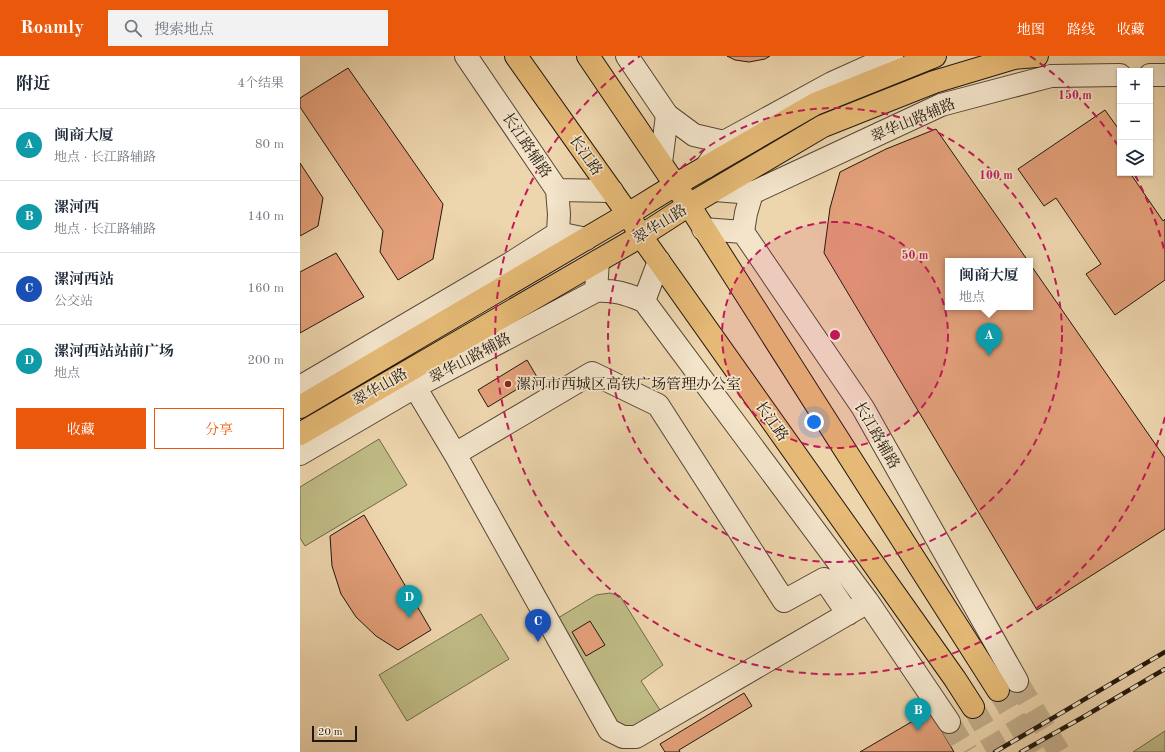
<!DOCTYPE html>
<html lang="zh">
<meta charset="utf-8">
<style>
:root{--surface:#fff;--page:#f2f2f3;--text:#1f2937;--muted:#747a83;--line:#e0e1e3;--accent:#ea580c}
body{margin:0;font-family:"Old Standard TT","Noto Serif SC",serif;background:var(--page);color:var(--text)}
.controls{position:absolute;right:12px;top:12px;display:grid;overflow:hidden;border-radius:0px;box-shadow:0 1px 3px #0004}
.controls button{width:36px;height:36px;display:grid;place-items:center;padding:0;border:0;border-bottom:1px solid var(--line);background:var(--surface);color:var(--text);font:20px sans-serif}
.scale{position:absolute;left:12px;bottom:10px;width:45px;box-sizing:border-box;padding-left:4px;border:2px solid #21170e;border-top:0;font-size:11px;line-height:14px;white-space:nowrap;color:#21170e;-webkit-text-stroke:3px #f3e4ca;paint-order:stroke}
.you{position:absolute;left:514px;top:366px;width:14px;height:14px;margin:-10px;border:3px solid #fff;border-radius:50%;background:#1a73e8;box-shadow:0 0 0 6px #1a73e833}
.badge{display:grid;place-items:center;width:26px;height:26px;border-radius:50%;background:var(--accent);color:#fff;font-size:13px;font-weight:700}
.pin{position:absolute;translate:-50% -33px;filter:drop-shadow(0 1px 2px #0008)}
.pin::after{content:'';position:absolute;top:21px;width:14px;height:12px;background:inherit;clip-path:polygon(0 0,100% 0,50% 100%)}
.popup{position:absolute;left:645px;top:202px;width:88px;height:52px;box-sizing:border-box;display:grid;place-content:center;border-radius:0px;background:var(--surface);filter:drop-shadow(0 1px 3px #0005);font-size:13px;white-space:nowrap;color:var(--muted)}
.popup b{font-size:15px;color:var(--text)}
.popup::after{content:'';position:absolute;left:50%;top:100%;margin-left:-8px;border:8px solid transparent;border-top-color:var(--surface)}
.list{margin:0;padding:0;list-style:none}
h2{display:flex;justify-content:space-between;align-items:center;height:52px;margin:0;padding:0 16px;font-size:17px}
h2 small{font-size:13px;font-weight:400;color:var(--muted)}
.list li{display:grid;grid-template-columns:26px 1fr auto;gap:12px;align-items:center;box-sizing:border-box;height:72px;padding:0 16px;border-top:1px solid var(--line)}
.list b{display:block;font-size:15px;white-space:nowrap}
.list p{margin:0;font-size:13px;white-space:nowrap;color:var(--muted)}
.list em{font-size:13px;font-style:normal;color:var(--muted)}
.actions{display:flex;gap:8px;padding:12px 16px}
.actions a{flex:1;padding:9px 0;border:1px solid var(--accent);border-radius:0px;text-align:center;font-size:14px;color:var(--accent)}
.actions .main{background:var(--accent);color:#fff}
.icon{flex:none;width:22px;height:22px;fill:none;stroke:currentColor;stroke-width:2;stroke-linecap:round;stroke-linejoin:round}
.map{position:relative;flex:none;width:865px;height:696px;overflow:hidden}
header{display:flex;align-items:center;gap:24px;box-sizing:border-box;height:56px;padding:0 20px;background:var(--accent);color:#fff}
header strong{font-size:19px}
nav{display:flex;gap:22px;margin-inline-start:auto;font-size:14px}
.search{width:280px;height:36px;background:var(--page);display:flex;align-items:center;gap:10px;box-sizing:border-box;padding:0 14px;border-radius:0px;color:var(--muted);font-size:15px}
main{display:flex}
aside{flex:1;background:var(--surface)}
.map>svg:first-child{display:block}
.green{fill:#bfbb85;stroke:#70694a}
.building{fill:#e3a07a;stroke:#21170e}
.lines{fill:none;stroke-linecap:round;stroke-linejoin:round}
.minor-tunnel{stroke:#c4af8d;stroke-width:22;stroke-dasharray:22 11;stroke-linecap:butt}
.major-tunnel{stroke:#c4af8d;stroke-width:22;stroke-dasharray:22 11;stroke-linecap:butt}
.minor-casing{stroke:#544636;stroke-width:24}
.major-casing{stroke:#21170e;stroke-width:24}
.minor{stroke:#f3e4ca;stroke-width:22}
.major{stroke:#e6ba76;stroke-width:22}
.rail-casing{stroke:#21170e;stroke-width:4.5}
.rail{stroke:#f3e4ca;stroke-width:3;stroke-dasharray:9;stroke-linecap:butt}
.ring{fill:none;stroke:#c2185b;stroke-width:2;stroke-dasharray:7 5}
.poi-dot{fill:#8f2418;stroke:#f3e4ca;stroke-width:1.5}
.labels{text-anchor:middle;stroke-width:3.5;stroke-linejoin:round;paint-order:stroke}
.street-label{font-size:15px;fill:#21170e;stroke:#f3e4ca}
.poi-label{font-size:15px;fill:#21170e;stroke:#f3e4ca;text-anchor:start}
.centre{fill:#c2185b;stroke:#f3e4ca;stroke-width:2}
.ring-label{font-size:12px;text-anchor:middle;font-weight:bold;fill:#c2185b;stroke:#f3e4ca;stroke-width:3.5;stroke-linejoin:round;paint-order:stroke}
</style>
<header>
<strong>Roamly</strong>
<div class="search"><svg class="icon" aria-label="search" viewBox="0 0 24 24"><circle cx="10" cy="10" r="6"/><path d="M15 15l6 6"/></svg>搜索地点</div>
<nav><a>地图</a><a>路线</a><a>收藏</a></nav>
</header>
<main>
<aside>
<h2>附近<small>4个结果</small></h2>
<ul class="list">
<li><span class="badge" style="background:#0f9aa8">A</span><div><b>闽商大厦</b><p>地点 · 长江路辅路</p></div><em>80 m</em></li>
<li><span class="badge" style="background:#0f9aa8">B</span><div><b>漯河西</b><p>地点 · 长江路辅路</p></div><em>140 m</em></li>
<li><span class="badge" style="background:#1a4fb4">C</span><div><b>漯河西站</b><p>公交站</p></div><em>160 m</em></li>
<li><span class="badge" style="background:#0f9aa8">D</span><div><b>漯河西站站前广场</b><p>地点</p></div><em>200 m</em></li>
</ul>
<div class="actions"><a class="main">收藏</a><a>分享</a></div>
</aside>
<div class="map">
<svg width="865" height="696" viewBox="0 0 865 696">
<rect width="100%" height="100%" fill="#edd5ad"/>
<filter id="stains"><feTurbulence type="fractalNoise" baseFrequency=".005" numOctaves="4"/><feColorMatrix values="0 0 0 0 .2 0 0 0 0 .09 0 0 0 0 .02 0 0 0 .5 -.17"/></filter>
<radialGradient id="worn" r=".72"><stop offset=".6" stop-color="#630" stop-opacity="0"/><stop offset="1" stop-color="#630" stop-opacity=".3"/></radialGradient>
<path class="green" d="M79 383 107 429 5 490 0 482V431Z
M310 537 320 540 363 609 341 625 362 657 335 675 315 672 253 565 296 539Z
M181 558 209 603 107 665 79 619Z
M865 675V696H833Z"/>
<path class="building" d="M427 0H470L465 3 449 6 435 4Z
M48 12 143 148 133 203 98 224 80 196 83 175 0 51V42Z
M805 54 820 75V117H830L863 165 865 163V224L815 259 786 218 801 208 756 142 744 150 718 113Z
M636 73 728 205H648V251H730V208L865 402V473L737 554 524 197 530 152 540 116 586 93Z
M0 107 23 142 18 170 0 180Z
M36 197 64 241 0 277V216Z
M227 304 237 321 188 351 178 334Z
M64 459 131 574 98 594 76 580 56 561 41 538 32 510 30 480Z
M290 565 305 589 286 600 272 576Z
M444 637 452 650 379 694 380 696H365L360 688Z
M630 655 654 696H560Z"/>
<g class="lines">
<path class="minor-tunnel" d="M717 625 759 696
M649 666 667 696"/>
<path class="major-tunnel" d="M698 634 735 696
M673 651 699 696"/>
<g class="minor-casing">
<path id="minor" d="M166 0 257 134 312 135
M327 0 367 59 361 107
M850 19H865
M367 59 394 79 424 86
M406 111 424 86 532 27 592 0
M257 134 259 158 258 177
M415 134 452 137 641 49 751 20 820 19
M403 173 443 176 563 352 717 625
M443 176 446 157 452 137
M359 205 344 245 568 546 649 666
M296 235C317 234 326 238 344 245
M0 331 211 207 258 177 286 183
M115 331 155 398 309 674 323 681H336L568 546
M0 398 115 331 296 235 298 205
M155 398 292 317 358 349 484 545 524 523 548 558"/>
</g>
<g class="major-casing">
<path id="major" d="M216 0 328 158 341 180 655 623 673 651
M288 0 389 149 698 634
M0 351 328 158 375 129 515 48 635 0
M0 378 341 180 389 149 523 70 634 26 714 2 737 0"/>
</g>
<use href="#minor" class="minor"/>
<use href="#major" class="major"/>
<g class="rail-casing">
<path id="rail" d="M695 696 865 596
M721 696 785 660 865 613"/>
</g>
<use href="#rail" class="rail"/>
</g>
<circle cx="535" cy="279" r="113" fill="#c2185b" fill-opacity=".12"/>
<g class="ring">
<circle cx="535" cy="279" r="113"/>
<circle cx="535" cy="279" r="227"/>
<path d="M865 361A340 340 0 1 1 340 0M730 0A340 340 0 0 1 819 91M835 119A340 340 0 0 1 865 197"/>
</g>
<circle class="poi-dot" cx="208" cy="328" r="4"/>
<g class="labels">
<g class="street-label">
<text transform="translate(613 64) rotate(-23)" y="5">翠华山路辅路</text>
<text transform="translate(227 89) rotate(56)" y="5">长江路辅路</text>
<text transform="translate(286 99) rotate(55)" y="5">长江路</text>
<text transform="translate(360 168) rotate(-32)" y="5">翠华山路</text>
<text transform="translate(170 302) rotate(-28)" y="5">翠华山路辅路</text>
<text transform="translate(80 331) rotate(-30)" y="5">翠华山路</text>
<text transform="translate(472 365) rotate(55)" y="5">长江路</text>
<text transform="translate(577 379) rotate(60)" y="5">长江路辅路</text>
</g>
<g class="poi-label">
<text x="216" y="333">漯河市西城区高铁广场管理办公室</text>
</g>
</g>
<circle cx="535" cy="279" r="6" class="centre"/>
<g class="ring-label">
<text x="775" y="43">150 m</text>
<text x="696" y="123">100 m</text>
<text x="615" y="203">50 m</text>
</g>
<rect width="100%" height="100%" filter="url(#stains)"/>
<rect width="100%" height="100%" fill="url(#worn)"/>
</svg>
<div class="controls">
<button>+</button>
<button>−</button>
<button><svg class="icon" aria-label="layers" viewBox="0 0 24 24"><path d="M12 4l9 5-9 5-9-5zM3 14l9 5 9-5"/></svg></button>
</div>
<div class="scale">20 m</div>
<div class="you"></div>
<div class="pin badge" style="left:689px;top:300px;background:#0f9aa8">A</div>
<div class="popup"><b>闽商大厦</b>地点</div>
<div class="pin badge" style="left:618px;top:675px;background:#0f9aa8">B</div>
<div class="pin badge" style="left:238px;top:586px;background:#1a4fb4">C</div>
<div class="pin badge" style="left:109px;top:562px;background:#0f9aa8">D</div>
</div>
</main>
